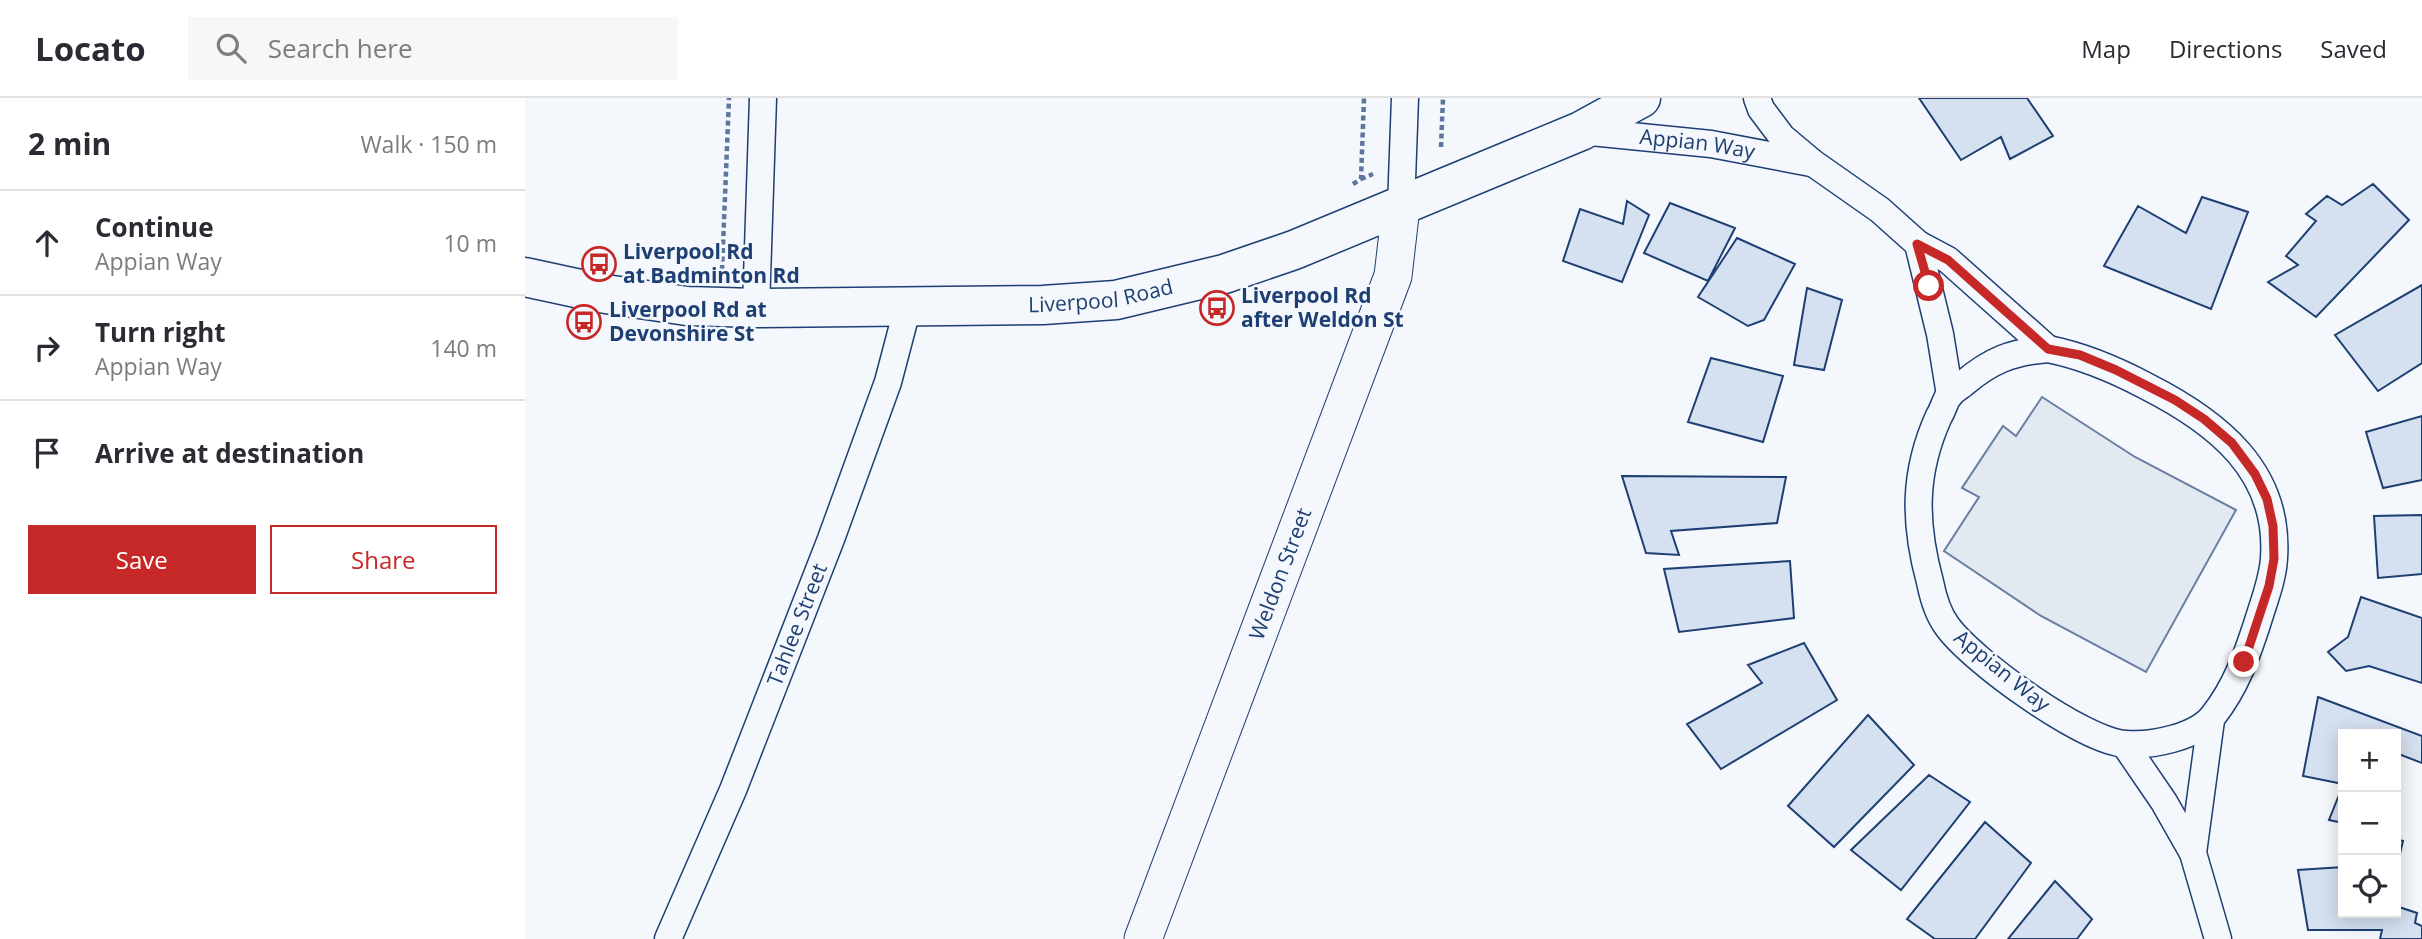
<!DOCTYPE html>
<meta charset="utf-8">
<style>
:root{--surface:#fff;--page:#f7f7f7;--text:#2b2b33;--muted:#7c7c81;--line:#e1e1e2;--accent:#c62828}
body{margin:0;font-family:"Open Sans",sans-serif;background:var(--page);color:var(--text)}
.controls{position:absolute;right:21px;bottom:21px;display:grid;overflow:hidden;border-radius:0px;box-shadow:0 4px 18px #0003}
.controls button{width:63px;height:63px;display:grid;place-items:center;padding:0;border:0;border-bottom:2px solid var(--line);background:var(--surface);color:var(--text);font:35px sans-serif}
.stop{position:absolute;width:21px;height:21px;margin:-16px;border:5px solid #c62828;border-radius:50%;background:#fff}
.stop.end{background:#c62828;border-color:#fff;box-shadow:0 2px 7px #0008}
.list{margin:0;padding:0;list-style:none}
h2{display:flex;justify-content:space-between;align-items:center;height:91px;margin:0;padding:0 28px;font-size:30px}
h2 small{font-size:23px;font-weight:400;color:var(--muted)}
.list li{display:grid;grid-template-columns:46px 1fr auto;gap:21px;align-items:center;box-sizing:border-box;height:105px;padding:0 28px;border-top:2px solid var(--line)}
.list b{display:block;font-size:26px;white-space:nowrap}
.list p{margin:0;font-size:23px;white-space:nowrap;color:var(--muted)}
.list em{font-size:23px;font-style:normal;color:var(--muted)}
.actions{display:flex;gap:14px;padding:21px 28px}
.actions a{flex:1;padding:16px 0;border:2px solid var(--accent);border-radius:0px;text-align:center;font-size:24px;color:var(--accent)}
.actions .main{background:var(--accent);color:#fff}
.icon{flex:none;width:38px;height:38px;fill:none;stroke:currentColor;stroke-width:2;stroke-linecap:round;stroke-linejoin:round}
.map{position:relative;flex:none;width:1897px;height:841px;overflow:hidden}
header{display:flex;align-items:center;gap:42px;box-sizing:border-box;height:98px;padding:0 35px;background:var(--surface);border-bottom:2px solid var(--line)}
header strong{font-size:33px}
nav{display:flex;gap:38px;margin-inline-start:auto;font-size:24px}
.search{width:490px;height:63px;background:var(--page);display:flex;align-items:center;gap:18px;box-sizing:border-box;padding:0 24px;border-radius:0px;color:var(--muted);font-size:26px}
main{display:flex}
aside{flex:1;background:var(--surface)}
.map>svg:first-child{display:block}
.green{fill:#e3e9f0;stroke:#687fa3;stroke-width:2}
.building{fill:#d5e0f0;stroke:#1d3f73;stroke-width:2}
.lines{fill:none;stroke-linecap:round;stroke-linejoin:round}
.street-casing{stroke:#1d3f73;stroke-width:29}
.secondary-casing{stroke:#1d3f73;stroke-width:39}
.highway-casing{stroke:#1d3f73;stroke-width:41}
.path{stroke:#5e769c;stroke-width:4.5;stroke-dasharray:5 3.5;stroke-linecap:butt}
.street{stroke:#f4f7fb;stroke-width:26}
.secondary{stroke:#f4f7fb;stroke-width:37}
.highway{stroke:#f4f7fb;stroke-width:38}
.route{stroke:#c62828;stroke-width:9}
.labels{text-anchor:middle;stroke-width:5;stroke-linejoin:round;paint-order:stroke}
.street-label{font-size:21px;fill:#1d3f73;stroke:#f4f7fb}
.poi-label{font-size:21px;font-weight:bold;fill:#1d3f73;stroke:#f4f7fb;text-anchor:start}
</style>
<header>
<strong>Locato</strong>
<div class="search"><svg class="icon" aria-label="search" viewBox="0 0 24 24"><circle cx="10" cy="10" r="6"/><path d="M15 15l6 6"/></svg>Search here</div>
<nav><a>Map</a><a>Directions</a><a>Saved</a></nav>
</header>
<main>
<aside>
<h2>2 min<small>Walk · 150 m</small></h2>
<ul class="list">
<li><svg class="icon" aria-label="ahead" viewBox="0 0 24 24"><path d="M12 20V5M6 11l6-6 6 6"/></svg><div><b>Continue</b><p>Appian Way</p></div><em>10 m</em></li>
<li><svg class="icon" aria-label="right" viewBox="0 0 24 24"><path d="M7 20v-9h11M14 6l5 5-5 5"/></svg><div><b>Turn right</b><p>Appian Way</p></div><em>140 m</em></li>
<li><svg class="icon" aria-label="arrive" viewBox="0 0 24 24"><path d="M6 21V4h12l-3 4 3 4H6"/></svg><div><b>Arrive at destination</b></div></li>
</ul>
<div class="actions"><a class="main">Save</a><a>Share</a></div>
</aside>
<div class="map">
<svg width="1897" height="841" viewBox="0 0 1897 841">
<rect width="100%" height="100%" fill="#f4f7fb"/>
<path class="green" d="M1517 299 1610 359 1711 412 1621 574 1516 518 1419 453 1454 399 1437 390 1478 328 1491 338Z"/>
<path class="building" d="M1394 0H1502L1528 38 1485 61 1476 39 1436 62Z
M1848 86 1884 122 1791 219 1743 184 1773 167 1761 158 1791 123 1781 116 1802 98 1817 107Z
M1677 99 1723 114 1686 211 1579 168 1613 108 1661 135Z
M1102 103 1124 117 1097 184 1038 163 1055 111 1098 126Z
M1145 105 1210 130 1183 183 1119 155Z
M1212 140 1270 166 1239 222 1223 228 1173 199Z
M1897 187V265L1853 293 1810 237Z
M1282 190 1317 202 1299 272 1269 267Z
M1186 260 1258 278 1238 344 1163 324Z
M1897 318V382L1858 390 1841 334Z
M1097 378 1261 379 1252 425 1146 433 1154 457 1121 455Z
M1897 417V476L1853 480 1849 418Z
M1265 463 1269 520 1154 534 1139 471Z
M1836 499 1897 520V585L1844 568 1821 573 1803 554 1823 539Z
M1279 545 1312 602 1196 671 1162 626 1237 585 1223 567Z
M1793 599 1897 638V665L1871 655V636H1818V686L1778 678Z
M1343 617 1389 667 1309 749 1263 708Z
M1404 677 1445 704 1376 792 1326 752Z
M1818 687V725L1804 722Z
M1460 724 1506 765 1450 841H1410L1382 821Z
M1871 741 1878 743 1873 764 1871 763Z
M1818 769V815H1871V808L1892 815 1890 825 1897 828V841H1855L1857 832H1783L1773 772Z
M1530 783 1567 821 1552 841H1483Z"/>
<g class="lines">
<g class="street-casing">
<g id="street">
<path d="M1232 0 1236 11 1257 39 1288 65 1355 112 1393 146 1423 162 1523 251"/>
<path id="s1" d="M1056 33 1186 46 1286 65"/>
<path d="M876 109 880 0"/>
<path d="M1393 146 1415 236 1425 297"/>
<path d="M231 210 238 0"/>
<path d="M1523 251C1558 258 1589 271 1621 288 1692 324 1755 373 1749 460 1748 481 1739 503 1733 523 1722 557 1711 589 1688 618 1672 639 1627 648 1601 646 1559 644 1447 563 1422 528 1413 516 1408 499 1405 484 1389 425 1388 375 1414 318 1418 312 1420 303 1424 297 1428 293 1434 289 1438 286 1466 262 1487 254 1523 251Z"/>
<path d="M1600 647 1639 704 1668 755 1693 841"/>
<path d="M1668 755 1686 622"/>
<path id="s2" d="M143 841 208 692 306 441 363 284 383 208"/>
</g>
</g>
<g class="secondary-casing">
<g id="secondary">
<path id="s3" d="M618 841 868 178 876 109"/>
</g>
</g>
<g class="highway-casing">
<g id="highway">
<path id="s4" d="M0 179 74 195 162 208 231 210 518 207 591 202 699 176 769 152 1056 33 1116 0"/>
</g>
</g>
<path class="path" d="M916 49 918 0
M836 81 848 76
M828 86 836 81 839 0
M197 172 204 0"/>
<use href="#street" class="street"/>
<use href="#secondary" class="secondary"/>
<use href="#highway" class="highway"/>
</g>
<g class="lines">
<path class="route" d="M1404 188 1392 146 1423 162 1523 251 1555 257 1591 272 1650 302 1679 321 1707 345 1730 376 1742 401 1748 428 1749 461 1744 488 1719 564"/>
</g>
<defs>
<g id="bus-ring" transform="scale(1.75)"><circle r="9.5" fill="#f4f7fb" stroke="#c62828" stroke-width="1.5"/><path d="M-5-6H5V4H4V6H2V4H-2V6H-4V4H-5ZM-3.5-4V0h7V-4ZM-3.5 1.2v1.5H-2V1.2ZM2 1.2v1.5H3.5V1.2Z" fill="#c62828"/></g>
</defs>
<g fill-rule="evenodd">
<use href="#bus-ring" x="74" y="166"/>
<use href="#bus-ring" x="692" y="210"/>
<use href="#bus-ring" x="59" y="224"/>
</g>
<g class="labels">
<g class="street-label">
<text dy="7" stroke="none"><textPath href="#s1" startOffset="117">Appian Way</textPath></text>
<text dy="7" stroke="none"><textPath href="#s4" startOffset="579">Liverpool Road</textPath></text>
<text dy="7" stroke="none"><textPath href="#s3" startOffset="390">Weldon Street</textPath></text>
<text dy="7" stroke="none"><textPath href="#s2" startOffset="340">Tahlee Street</textPath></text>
<text transform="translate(1477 573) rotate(39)" y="7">Appian Way</text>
</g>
<g class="poi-label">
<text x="98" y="161">Liverpool Rd<tspan x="98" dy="24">at Badminton Rd</tspan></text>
<text x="716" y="205">Liverpool Rd<tspan x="716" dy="24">after Weldon St</tspan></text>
<text x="84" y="219">Liverpool Rd at<tspan x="84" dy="24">Devonshire St</tspan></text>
</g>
</g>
</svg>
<div class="controls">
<button>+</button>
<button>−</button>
<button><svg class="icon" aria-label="locate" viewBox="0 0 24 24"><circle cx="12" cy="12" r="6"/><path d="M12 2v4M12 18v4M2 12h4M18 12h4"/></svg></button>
</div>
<div class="stop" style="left:1404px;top:188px"></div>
<div class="stop end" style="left:1719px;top:564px"></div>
</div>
</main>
